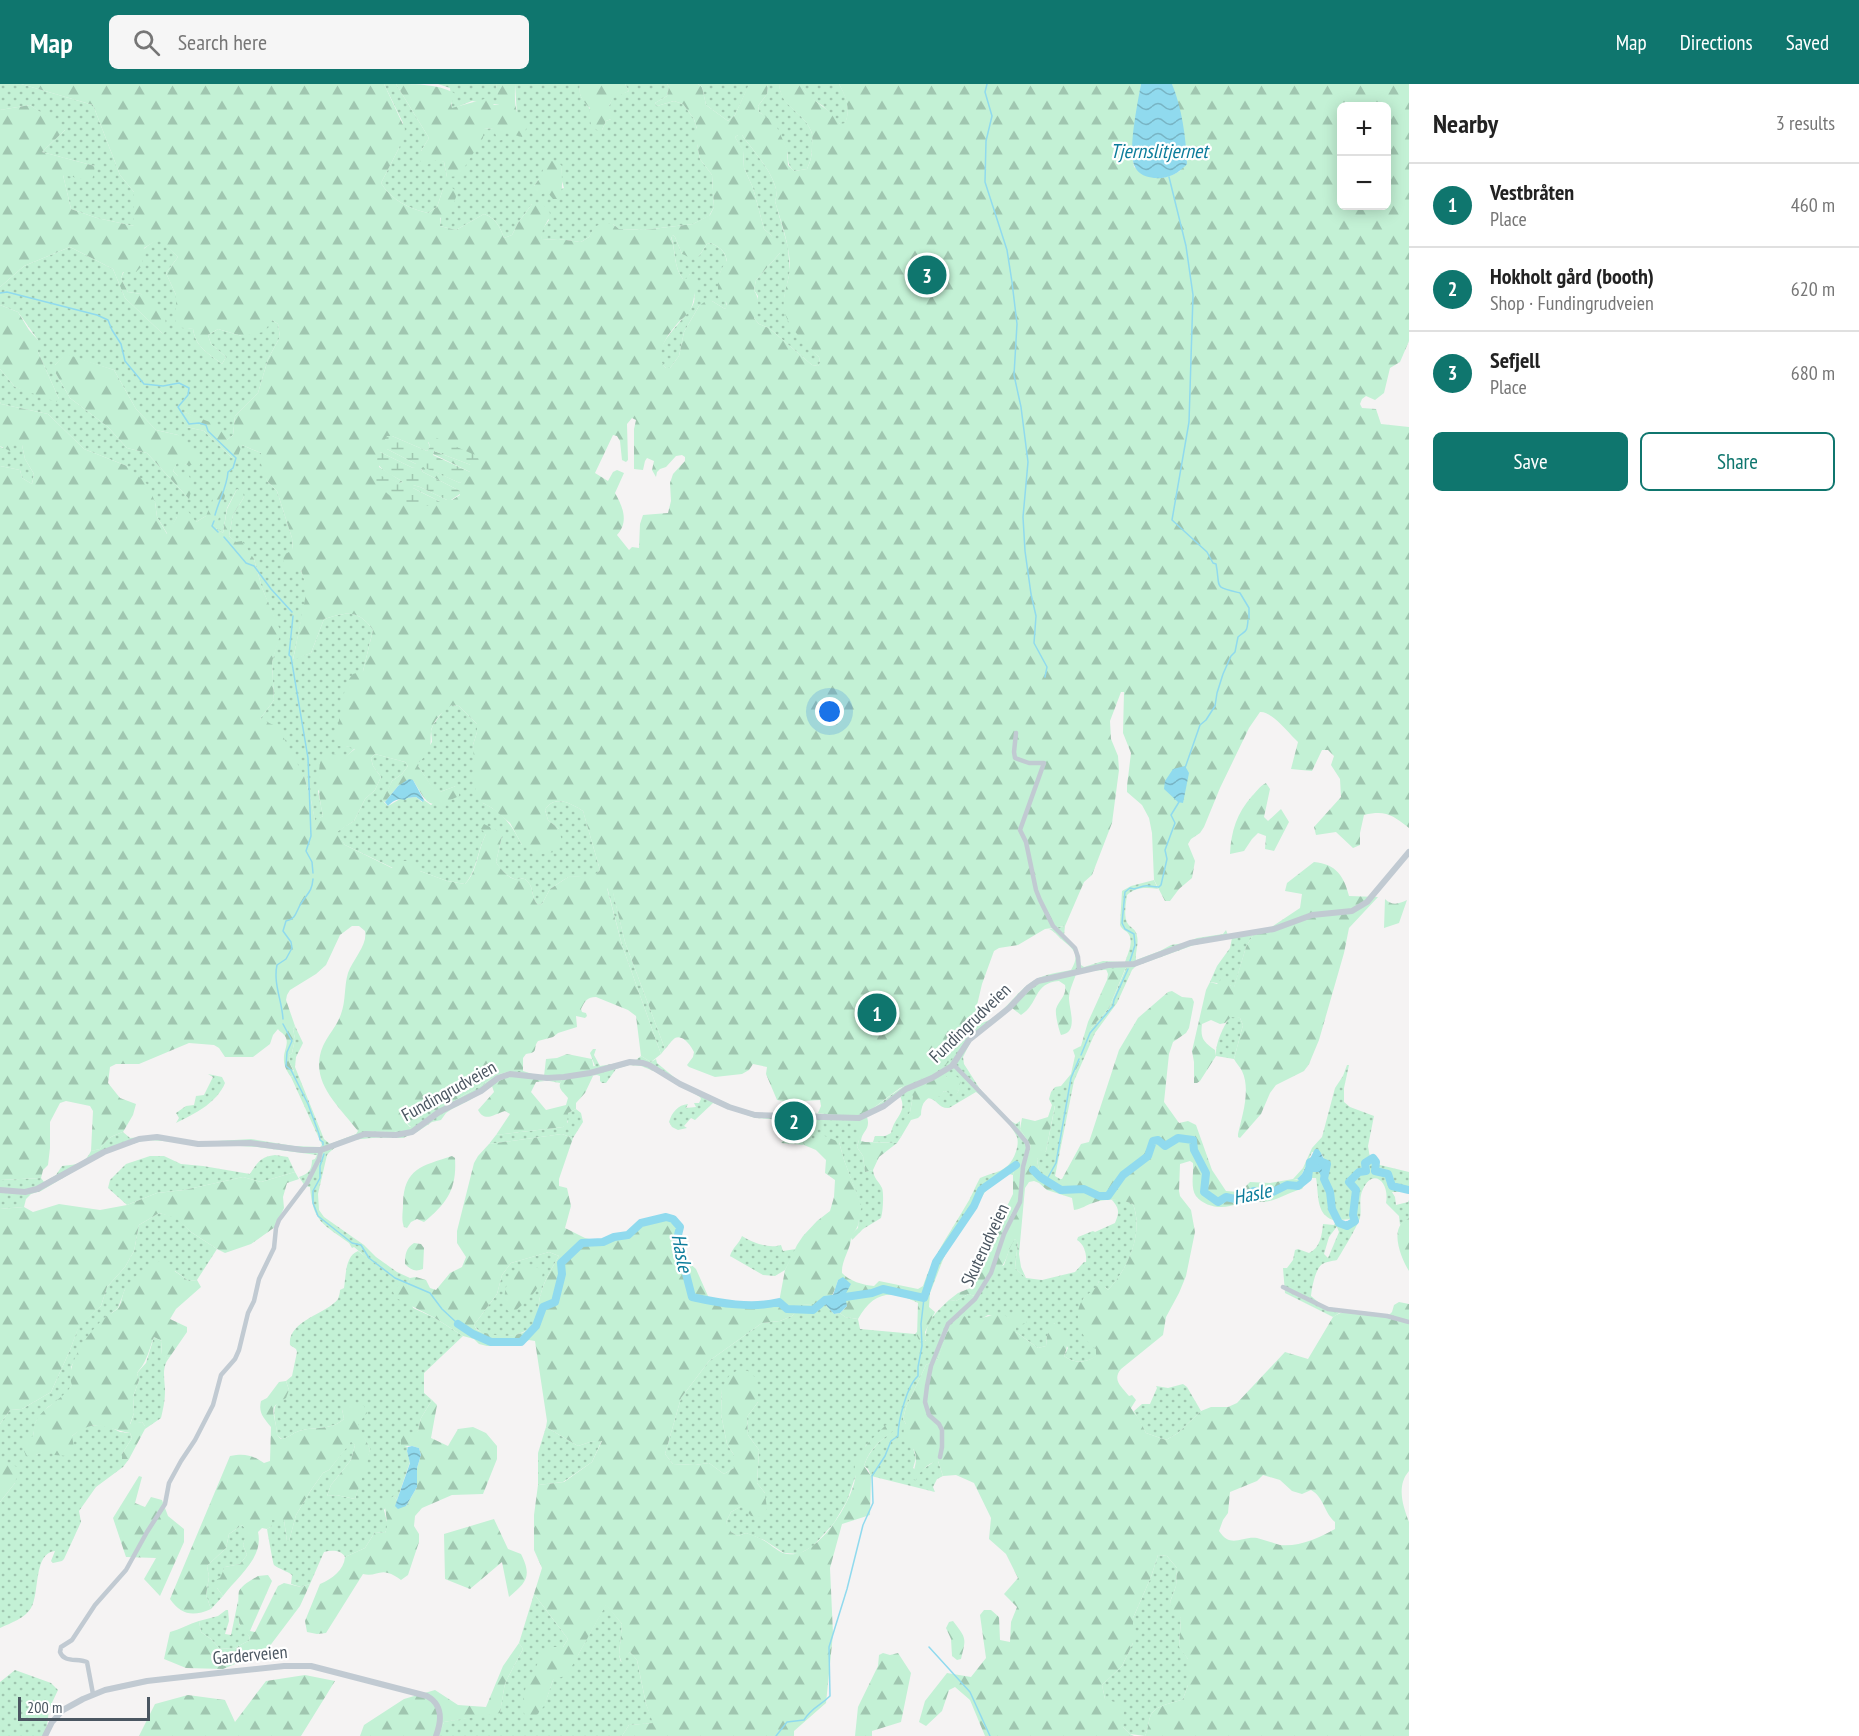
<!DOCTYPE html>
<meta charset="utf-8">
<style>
:root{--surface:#fff;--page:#f6f6f6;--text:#222;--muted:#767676;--line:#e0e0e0;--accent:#0f766e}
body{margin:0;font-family:"PT Sans Narrow",sans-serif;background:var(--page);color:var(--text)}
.controls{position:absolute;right:18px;top:18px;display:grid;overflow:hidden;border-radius:9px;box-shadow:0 3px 15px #0003}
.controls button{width:54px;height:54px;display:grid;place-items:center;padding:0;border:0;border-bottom:2px solid var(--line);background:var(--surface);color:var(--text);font:30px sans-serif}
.scale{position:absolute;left:18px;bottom:15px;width:132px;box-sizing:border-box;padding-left:6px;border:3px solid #4a5661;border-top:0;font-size:16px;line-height:21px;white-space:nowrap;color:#4a5661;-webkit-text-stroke:4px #fff;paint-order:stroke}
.you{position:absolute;left:830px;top:628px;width:21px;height:21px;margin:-15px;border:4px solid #fff;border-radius:50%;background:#1a73e8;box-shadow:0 0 0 9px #1a73e833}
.badge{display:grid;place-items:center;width:39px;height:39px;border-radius:50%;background:var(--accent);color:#fff;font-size:20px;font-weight:700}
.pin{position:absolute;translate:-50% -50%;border:3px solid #fff;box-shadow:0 2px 6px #0006}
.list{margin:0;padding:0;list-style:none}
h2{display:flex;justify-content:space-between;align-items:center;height:78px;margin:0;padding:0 24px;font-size:26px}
h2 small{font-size:20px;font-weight:400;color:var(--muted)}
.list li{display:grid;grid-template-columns:39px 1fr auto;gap:18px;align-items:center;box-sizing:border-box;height:84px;padding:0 24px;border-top:2px solid var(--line)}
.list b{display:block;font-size:22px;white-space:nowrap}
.list p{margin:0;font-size:20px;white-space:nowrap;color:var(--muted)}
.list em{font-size:20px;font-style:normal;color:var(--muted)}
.actions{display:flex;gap:12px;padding:18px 24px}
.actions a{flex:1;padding:14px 0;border:2px solid var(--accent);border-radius:9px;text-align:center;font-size:21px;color:var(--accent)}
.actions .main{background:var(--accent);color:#fff}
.icon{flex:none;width:33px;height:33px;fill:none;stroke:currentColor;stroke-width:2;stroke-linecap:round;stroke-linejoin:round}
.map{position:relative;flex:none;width:1409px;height:1652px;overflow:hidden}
header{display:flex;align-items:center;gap:36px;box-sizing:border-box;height:84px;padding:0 30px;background:var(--accent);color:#fff}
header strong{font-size:28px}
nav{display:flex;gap:33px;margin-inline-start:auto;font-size:21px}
.search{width:420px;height:54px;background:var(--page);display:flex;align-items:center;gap:15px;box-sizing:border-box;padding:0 21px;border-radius:9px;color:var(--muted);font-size:22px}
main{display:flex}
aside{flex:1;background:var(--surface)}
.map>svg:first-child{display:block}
.grass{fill:url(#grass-dots);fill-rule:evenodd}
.forest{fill:url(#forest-firs);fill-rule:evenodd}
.wetland{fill:url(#wetland-marsh)}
.water{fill:url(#water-waves)}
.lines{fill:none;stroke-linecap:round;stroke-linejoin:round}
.stream{stroke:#90daee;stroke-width:1.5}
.river{stroke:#90daee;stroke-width:8}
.minor{stroke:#c1cad2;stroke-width:4.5}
.tertiary{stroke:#c1cad2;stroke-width:6}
.labels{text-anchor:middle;stroke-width:4.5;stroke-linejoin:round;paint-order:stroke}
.street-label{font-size:18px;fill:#4a5661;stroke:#fff}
.water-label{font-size:20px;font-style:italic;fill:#0c7c9b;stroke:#fff}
</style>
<header>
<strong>Map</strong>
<div class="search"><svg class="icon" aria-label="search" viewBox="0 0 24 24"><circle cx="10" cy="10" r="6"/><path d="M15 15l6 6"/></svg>Search here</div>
<nav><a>Map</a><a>Directions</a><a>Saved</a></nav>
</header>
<main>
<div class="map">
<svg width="1409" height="1652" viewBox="0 0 1409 1652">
<defs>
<pattern id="grass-dots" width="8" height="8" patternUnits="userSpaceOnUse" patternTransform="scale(1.5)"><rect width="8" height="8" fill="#c3f1d5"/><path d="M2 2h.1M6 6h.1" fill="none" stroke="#a0c6b0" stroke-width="1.8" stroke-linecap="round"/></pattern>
<pattern id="forest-firs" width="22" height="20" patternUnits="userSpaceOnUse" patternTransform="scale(1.5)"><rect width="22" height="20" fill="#c3f1d5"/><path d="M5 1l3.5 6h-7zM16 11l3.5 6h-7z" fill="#a0c6b0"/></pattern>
<pattern id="wetland-marsh" width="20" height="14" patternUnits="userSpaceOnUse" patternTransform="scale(1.5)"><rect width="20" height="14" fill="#c3f1d5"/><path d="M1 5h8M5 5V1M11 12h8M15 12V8" fill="none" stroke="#a0c6b0"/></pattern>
<pattern id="water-waves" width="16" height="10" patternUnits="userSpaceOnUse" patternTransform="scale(1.5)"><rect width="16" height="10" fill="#90daee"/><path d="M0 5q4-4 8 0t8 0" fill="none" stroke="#78b4c4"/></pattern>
</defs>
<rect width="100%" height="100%" fill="#f5f3f3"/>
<path class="grass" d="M0 0H21L93 21 120 91 134 108V142L97 134 71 125 63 91 95 82 42 68 65 46 30 21 0 26Z
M384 0H396L429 54 421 67 444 78 447 93 484 45 493 44 503 47 521 38 517 32 515 0H580C578 16 585 15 591 27 593 33 595 40 597 46H602L606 37 611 35 609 22 613 13 629 7 625 0H667L669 3 667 12 655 19 657 22 674 17 683 20 694 35 697 45V60L700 75 712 91 714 123 709 132 693 140 644 146 619 145 613 140 595 143 589 153 581 158 558 155 542 156 541 147 549 136 532 120 518 139 512 151 504 154C500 143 496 134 484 130L456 146 440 142 443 105 437 123 428 129C410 125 391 116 381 99L399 64 403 39ZM562 82 561 94 564 104 544 109 534 102 539 95Z
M438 0H496L500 21 472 17 452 25 450 4Z
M698 0H749V1L735 31 728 37 706 21 702 3Z
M768 0H779C781 23 804 28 811 47 813 51 812 57 812 62 812 71 811 76 807 85L794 87C785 78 790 75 786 64 782 54 768 34 759 28L758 22 767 10Z
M803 0H839C847 14 851 25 845 40H840L823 22 809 13 803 4Z
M738 51H742C753 67 783 98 775 117L788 163 790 187 784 214 793 244 819 273 820 279 818 282 812 281 769 244 759 240 754 234 758 212 754 206 756 196 780 169 771 151 764 145 753 104 744 84 743 67 735 53Z
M673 151 675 153 682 170 699 172 707 160 711 159C721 164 725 167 727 178 713 193 722 204 727 222L725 225 712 217 699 222 684 248 679 272 670 284H666C644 264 689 235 694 218 696 209 692 199 690 190L687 195H683C673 182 676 167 671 152Z
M159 154 178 173 166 189 176 211V242L193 245C196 264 208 269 222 280L226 273 211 260 208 251 218 245 242 252 272 236 278 240 280 253 268 275 258 309 235 332 233 351 227 356 197 334 185 328 187 343 204 347 232 374 242 361 261 369 267 397 277 407 292 454 293 466 308 505 293 575 311 569 324 535C347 528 358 525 373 546L363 587 338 662H346L355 664 345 674 318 707 323 732 315 737 311 716 304 692 260 635 274 616 272 578 280 548 262 504 254 475 229 452 233 431 244 413 237 405 227 424 223 449 216 444 206 432 196 438 177 433 168 451 157 433 155 418 127 382 84 365 48 330 1 320 0 318V285L15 303 59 315 38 268V256L18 228 0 221V203L24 182 70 163 113 185 125 214 163 250 141 210 128 208 121 195C126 177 144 164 159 154ZM66 271 114 286 136 325 156 346 178 351 188 381 177 378 173 387 178 392 189 415 147 369 127 364 108 343 70 314 55 288V281Z
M13 361H22L25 375 34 390 32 400 22 394 20 386 0 382V362L2 364Z
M452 621 459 622 477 640V648L473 661 483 719C504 729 512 742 522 761L559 745 548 736 545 726C554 710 571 719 583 727L600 786 595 792 568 793 550 805 542 820 538 821C531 814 534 804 528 798 524 792 519 796 514 795 506 792 500 785 496 778L502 752 486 750C478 765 476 789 465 800L447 797 420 787 393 784 345 761 336 748 354 737 365 715 375 706 381 693 373 682 371 674 375 670 405 678 408 682 402 690 392 697 383 717 388 722 400 715 416 713 422 718 424 716 431 721 456 702 440 708H435L418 682V679L432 658 431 647 433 641 446 623Z
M1154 796 1158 805C1147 803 1135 803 1127 811 1126 819 1123 833 1128 840 1132 845 1136 845 1137 852 1139 860 1135 868 1136 876L1160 867 1171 861 1184 859 1197 854 1223 850 1226 846 1229 854 1194 861 1136 882 1132 886 1117 919 1095 949 1074 997 1055 1092 1060 1095V1100L1057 1101C1043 1094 1039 1091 1037 1075L1046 1067 1055 1022 1052 1021 1049 1015 1051 1008 1055 1003 1061 1002 1071 990H1074L1085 962 1088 960 1091 944 1109 924 1126 884 1092 887 1047 896 971 957 963 973 964 980 980 1005 1009 1036 1016 1040 1020 1037V1045L1031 1062 1028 1071 1016 1079 1013 1091 1009 1090 987 1105 946 1168 930 1209 923 1202C933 1172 950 1149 965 1123 971 1114 975 1103 980 1094 988 1090 999 1089 1006 1083 1013 1078 1020 1062 1017 1053 1012 1040 987 1016 976 1008L949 1024C939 1025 937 1015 928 1014L933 1011H941L944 1007 956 1010 958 1008 960 996 947 994 944 990 913 1012 910 1028 897 1051 901 1053 897 1059 873 1058 875 1052H885L891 1049C894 1032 908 1029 900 1012L859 1036V1056L857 1063 863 1072 865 1088 873 1086C874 1095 878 1096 882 1104 884 1109 883 1128 881 1134L863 1145 852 1156 850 1151 858 1144 860 1119 844 1076 839 1058 813 1057 803 1058 804 1061 781 1059 783 1057 786 1036 755 1034 713 1019 695 1036 691 1034 684 1042 687 1044 678 1046 672 1043 669 1038C672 1028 678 1021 688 1020L686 1024 696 1023 694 1019H699L701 1015 700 1013 656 988 641 982 629 981 616 985 606 999H602L600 997V992L597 991 562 996 560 999 528 993H507L470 1016 452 1025 446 1029 441 1036 432 1038 417 1048 403 1054C379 1054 344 1051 327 1071L318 1110 319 1126 324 1133 364 1161 376 1173 397 1188 410 1194 407 1203 413 1224 435 1234 463 1252 424 1289V1309L432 1316 421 1334 418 1347 401 1361 408 1363 407 1367 410 1378 397 1416 394 1412 384 1426 388 1442 385 1449 375 1448 365 1464 345 1473C341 1466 332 1466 324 1468L310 1500 301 1503 291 1500 292 1491C287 1487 279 1485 274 1481 273 1479 268 1451 267 1445L272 1442V1436H284L287 1457H289L296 1431 311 1406 323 1389 329 1386 351 1357 355 1361 351 1376 331 1401 327 1412 336 1411 355 1415 370 1365 357 1340 342 1325 344 1335C330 1347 315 1342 299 1347 292 1349 289 1354 282 1355 275 1351 277 1349 276 1342 272 1321 274 1322 289 1306L286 1297 292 1292 297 1268 296 1265 290 1261C287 1237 328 1229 338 1215 339 1212 340 1209 340 1206L344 1204C346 1192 345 1172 358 1167L366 1173 354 1163 352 1164 349 1159C322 1139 313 1138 310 1103L305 1102 299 1093C308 1090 312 1086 312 1076L315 1075 317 1071 257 1063 146 1056 114 1065 88 1079 41 1107 31 1110 26 1115 24 1123 0 1125V1096L41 1094 44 1098 56 1091 62 1082C74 1081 85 1080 91 1067L100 1065C106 1055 111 1052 123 1048L130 1054 154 1052 200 1058 251 1055 294 1062 320 1063 322 1061 291 993 293 992 294 987 290 980 289 971 292 969 295 955 293 945 295 942 303 959 296 973 295 983 324 1055 330 1060 356 1050 358 1047 394 1048 411 1043 404 1037 409 1024 422 1021 437 1027 500 990 511 987H523L539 992 595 982 590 969 593 965H596L594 971 600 982 636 976 641 972 651 978 656 975 657 979 680 998 740 1025 769 1031 868 1028 962 960 970 951 973 938 978 940C1000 936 1013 911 1030 899 1042 890 1057 889 1071 886 1081 869 1073 865 1060 854 1056 850 1054 847 1049 845L1065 842 1064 851 1075 862 1081 881 1084 883 1103 877 1125 878C1128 869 1135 856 1127 848 1124 846 1121 844 1120 841L1122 807 1131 802Z
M607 803 613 808 625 858 665 965 661 970 622 861Z
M1253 851 1246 863 1234 904 1230 901 1210 898 1217 882 1230 864 1232 854Z
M1234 932 1240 934 1243 941 1234 975 1216 972C1215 960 1223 943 1230 933Z
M1347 981H1349L1344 1004V1018L1350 1023 1374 1032 1368 1062 1370 1074 1374 1079 1380 1081 1409 1088V1110L1408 1108H1392L1395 1113 1396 1121 1408 1118 1409 1116V1134L1400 1141 1399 1132 1386 1119C1390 1098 1373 1083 1363 1105 1358 1115 1362 1124 1360 1134 1357 1143 1342 1168 1337 1176 1332 1177 1325 1178 1321 1181 1315 1187 1312 1203 1311 1212L1323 1222 1344 1226 1333 1233 1285 1209 1283 1184H1287L1293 1176 1295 1166 1298 1165 1309 1169C1320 1164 1322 1151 1323 1140L1334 1141 1336 1138 1338 1141 1329 1153 1324 1170 1328 1174 1339 1148 1337 1143 1339 1141 1346 1143 1351 1135 1340 1136 1338 1133H1335L1333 1136C1315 1130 1319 1108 1316 1094H1311L1305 1100 1302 1098 1310 1088H1319L1321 1089 1327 1084 1322 1070 1312 1068 1302 1090 1297 1095H1293L1303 1084 1312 1064 1322 1053 1335 1004 1343 992Z
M208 990 222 993 225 999C217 1019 194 1030 176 1039L179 1034 176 1029 186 1022 194 1021 196 1012 204 1011 213 993Z
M576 1025 581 1029 583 1038 573 1054 562 1050 489 1060 496 1051 563 1043 568 1038 566 1033 568 1029Z
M275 1071 288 1073 295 1088 261 1098 243 1093 184 1106 157 1109 127 1121 108 1104 110 1096 126 1080 150 1072H164L181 1080 203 1082 250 1090C258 1078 260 1073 275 1071Z
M1112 1116H1123L1133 1120C1144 1149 1128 1185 1108 1206L1099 1197 1096 1205 1083 1215 1096 1264 1097 1272C1085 1279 1075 1280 1064 1272L1068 1264 1054 1239 1047 1252 1046 1262 1038 1264 1016 1248V1243L1009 1234 988 1231 981 1235H969L948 1246 938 1275 926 1281 906 1323 903 1335 906 1340 916 1374 913 1384 919 1388 935 1377H938L943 1392 937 1395 933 1403 935 1408 871 1392 868 1385 864 1382C869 1366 880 1357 893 1346L866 1361 847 1417 834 1439 813 1462 799 1470 784 1469 764 1456 746 1449 738 1452 729 1447 726 1438 731 1428 765 1409 757 1399 759 1366 748 1351 747 1333 758 1318 722 1305 721 1330 727 1360 734 1371V1384L724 1390 709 1379 695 1381 673 1380 665 1370 681 1314 709 1277 762 1239 780 1237 792 1232 801 1221 824 1219 834 1230 840 1229 845 1233 858 1235 860 1245 915 1250 918 1247 917 1252 926 1257C924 1239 937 1227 949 1216L956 1217 968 1210 975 1212 991 1187 1004 1181 1011 1160 1015 1155 1018 1157 1015 1184 1026 1194 1042 1196 1075 1188 1084 1178H1086C1087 1170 1084 1160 1077 1156L1078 1153 1093 1147 1095 1148 1115 1139C1119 1129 1120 1125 1112 1116Z
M159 1129 176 1133 191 1148 217 1165 197 1196 189 1197 175 1187 125 1205 118 1224 104 1235 86 1256 71 1283 72 1301 65 1312 48 1323 36 1337 33 1352 36 1371 72 1352 83 1343 99 1341 110 1343 120 1348 130 1349 132 1354 122 1370V1375H129L123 1383 96 1403 79 1427 81 1438 64 1475 62 1477 53 1479 51 1477 55 1467C33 1469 40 1509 31 1524 25 1534 11 1539 0 1544V1418L15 1399 11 1380H0V1340L10 1326 22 1325 51 1308 70 1266 79 1241 101 1222 107 1203 125 1183 134 1167 139 1141Z
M742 1152C753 1159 769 1165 781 1161L783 1167 796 1165 785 1186 775 1192 763 1191 730 1172C732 1164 739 1160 742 1152Z
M549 1168 559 1172C552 1184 545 1195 541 1209 538 1218 539 1229 535 1237 530 1249 510 1254 498 1252 489 1251 479 1250 474 1241L497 1210 502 1191 511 1179Z
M154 1253 162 1257 161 1270 169 1274C161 1284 165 1296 165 1308 165 1317 163 1325 161 1334L145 1345V1342L142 1338 130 1341 134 1329 133 1313 139 1296 137 1289 146 1279Z
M1183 1300 1187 1303 1201 1327 1178 1349 1166 1356 1146 1349 1134 1327 1142 1320H1150L1157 1304 1156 1302 1168 1304Z
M546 1343 578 1362 590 1358 602 1356 592 1378 563 1398 538 1401V1369Z
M242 1441 248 1447 243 1461 247 1471 240 1480 225 1483 217 1504 223 1512 211 1525 206 1511 209 1493 207 1482 226 1464 229 1450Z
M1158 1471 1167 1472 1177 1484 1176 1502 1170 1518 1181 1534 1179 1562 1188 1575V1601L1183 1615C1172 1620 1155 1620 1150 1633 1148 1640 1148 1646 1145 1652L1130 1650 1123 1643 1105 1615 1102 1601 1122 1582 1133 1559V1534L1151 1493Z
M534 1510 568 1555 563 1563 544 1622 553 1596 578 1571 606 1520 622 1540 619 1571 621 1578 630 1568 637 1576 646 1620 654 1639 629 1641 622 1652H438L444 1638 500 1628 505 1599 523 1565 519 1559Z
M238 1517 240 1524 239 1540 249 1552 250 1556 233 1565 219 1564 211 1555 201 1548 199 1537 218 1532 226 1526H228L229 1537 225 1550 231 1551Z
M15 1586 51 1599 58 1606 49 1625 46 1652H0V1598Z"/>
<path class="forest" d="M21 0H384L405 45 399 64 381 99C391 116 410 125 428 129L437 123 443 105 451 103 455 106 456 113 451 127 440 134V142L456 146 484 130C496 134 500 143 504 154L512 151 518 139 532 120 542 119 550 129C548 141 541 142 542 156L558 155 581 158 589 153 594 143 603 139 613 140 619 145 644 146 693 140 710 131 714 123 712 91 700 75 697 60V45L694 35 683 20 674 17 657 22 655 19 667 12 669 3 667 0H698L702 3 706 21 728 37 735 31 749 0H768L767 10 758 22 759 28 775 39 787 65 788 81 794 87 807 85C811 76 812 71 812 62 812 57 813 51 811 47 804 28 780 23 779 0H803V4C813 19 830 24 840 40L845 39C851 25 846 13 839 0H1141L1132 68 1134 83C1153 94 1160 98 1180 87L1186 70 1172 0H1409V257L1400 278 1390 284 1384 309 1375 316 1366 312 1362 315 1360 320 1362 324 1376 325 1381 340 1409 343V744C1392 731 1386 726 1364 731L1360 749V761L1353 764 1336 748 1316 751 1314 743 1341 713 1340 695 1331 681 1334 672 1328 666H1322L1312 687 1291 685 1298 658C1289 650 1272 627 1260 628L1249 644 1220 704 1204 743 1200 749 1191 755 1188 760 1195 777 1192 794 1179 805 1170 817H1165L1154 796 1152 749 1149 734 1142 721 1127 708V702L1131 669 1123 649 1124 608H1121L1110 637 1111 655 1118 672 1119 686 1112 739 1092 791 1084 798 1065 842 1045 845 1018 861 999 864 994 867 982 900 970 951 948 979 936 988 900 1004 868 1028 844 1032 818 1029 821 1022 820 1016 804 1017 799 1020 777 1016 766 990 767 983 753 980 749 986 742 990 715 993 689 983 687 981 693 973 694 968C691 962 683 950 675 954 672 956 668 962 665 965L625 858 613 809 607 804 622 861 661 970 651 978 641 972 636 932 628 926 596 913C587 913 585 917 581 925L582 928 586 929 587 932 585 934 576 932 577 943 558 949 553 953 538 957C532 965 540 968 526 970L523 974V987H511L500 990 437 1027 422 1021 409 1024 404 1037 411 1044 394 1048 358 1047C339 1022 308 997 323 962 328 951 337 942 341 930 346 917 344 902 348 889 353 875 368 861 365 847L359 842H352L340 851 326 881 316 890 290 906 287 911 286 916 295 942 293 945 295 955 292 969 289 971 290 980 295 990 291 993C275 972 292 963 285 952 285 951 278 946 278 945L273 951 270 960 253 973H225L219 964 214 961 189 959 139 980H116L110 983 108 999 120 1014 136 1020 133 1031 123 1048C111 1052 106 1055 100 1065L91 1067 93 1027 90 1022 66 1017 60 1019 50 1038V1064L48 1081 43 1086 41 1094 0 1096V382L20 386 22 394 32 400 34 390 25 375 22 361H13L10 367 0 362V318L1 320 48 330 84 365 127 382 148 401 155 418 157 433 167 450 177 433 179 425 188 427 196 438 206 432 224 390 230 394 216 444 223 449 227 425 237 405 243 409 244 413 233 431 229 452 236 458 242 457 254 475 262 504 281 548 272 578 274 616 260 635 278 643 304 692 311 716 315 736 323 732C318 710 316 689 323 668L345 673 355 665 346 662H338L335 657 346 599 353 590 363 587 373 546C358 525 347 528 324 535L311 569 293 576 307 505 301 486H292L284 481 283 471 293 466 292 454 277 407 267 397 261 380V369L242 361 238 372 232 374 204 347 187 343 182 336 185 328 217 341 227 356 233 351 235 332 258 309 268 275 280 253 278 240 272 236 264 248 242 252 218 245 208 251 211 260 226 273 222 280C208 269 196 264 193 245L176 243V211L166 189 178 173 159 155 144 164 142 182 136 188H123L121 195 128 208 141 210 165 227 166 247 163 250 125 214 113 185 70 163 24 182 0 203V26L30 21 66 45 42 68 95 82 92 97 63 91 71 125 97 134 134 142V108L120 91 93 21ZM1342 22H1386V122H1342ZM738 51H742C753 67 783 98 775 117 781 139 790 161 790 184 789 198 782 211 784 225 787 244 807 260 819 273L820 279 818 282 812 281 769 244 759 240 754 234C759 224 760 216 754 206L756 196 780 169V163L771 151 764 145 753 104 744 84 743 66 735 53ZM673 151 675 153 682 170 690 173 699 172 707 160 711 159C721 164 725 167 727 177 717 188 718 199 718 213L726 218 727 221 725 225 712 217 707 216 699 222 684 248 679 272 670 284H666C653 272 667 251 677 240 681 235 687 232 690 226 695 218 693 208 698 200L694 191 690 190 686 195H683C673 182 676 167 671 153ZM632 334 636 336 634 345V385L643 386 645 377 647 374 654 377 652 386 656 393 657 388 660 385 666 383 676 372 682 371 685 373V377L673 390 670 399 671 417 668 429 643 431 640 440 639 464 632 463 629 466 617 451C629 438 623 423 615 409L624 389 617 386 613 388 608 397 595 389 613 351 617 352 620 357 622 376 626 378 628 376 627 340ZM392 352 427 367 430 363 428 358 471 381 434 367 433 370 470 388 460 399 422 382 421 384 423 388 460 407V411L452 416H447L420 403 413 401V404L439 417 381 391 399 399 403 398 379 383 380 368 413 384 416 383V380L387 365ZM452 621 459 622 477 640V648L473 661 476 710 483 719 492 724 510 739 522 761 541 770 554 768 562 757 559 745 548 736 545 726C554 710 571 719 583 727L600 786 595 791 568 793 550 805 542 820 538 821C531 814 534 804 528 798 524 792 519 796 514 795 506 792 500 784 496 778L502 752 500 748 484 740 479 743 486 750C478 765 477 789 465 800L447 797 420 787 414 777H402L392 784 345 761 337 748 354 737 365 715 375 706 381 693 373 682 371 674 375 670 405 678 408 682 402 690 392 697 382 717 385 718 398 702 413 696C429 723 429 726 459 712V704L456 702 440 708 435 707 418 682V679C422 675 426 672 428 667 432 660 430 655 431 648 432 638 444 625 452 621Z
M396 0C416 0 442 0 457 11L451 19 452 24 488 14 494 21H499L496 0H515C515 15 513 34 528 41L522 53 511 50 507 46 503 48 505 55 498 57 493 44 484 45 483 54 459 92 447 93 444 78 436 76 427 81 420 77 421 67 429 54Z
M580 0H625L629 7 613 14 609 22 613 31 611 35 606 37 602 46H597L591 41 589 30 590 24C582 16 578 11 580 0Z
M547 77H557L562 82C561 95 564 104 559 115H553L548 109H544L538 112 533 107 534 102 539 95Z
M0 221 18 228 29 246 38 256V268L59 315 56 318 15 303 0 285Z
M66 270 114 286 136 325 156 346 178 351 197 370 200 381H188L177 379 173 387 178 392 188 390 193 400 189 415 147 369 127 364 108 343 70 314 55 288V281Z
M1266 699 1270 705 1264 733 1268 737 1281 725 1289 738 1274 767 1265 765 1266 752 1258 749 1252 755 1244 767 1230 770C1231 747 1237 729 1252 712 1257 707 1260 702 1266 699Z
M1314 778C1336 780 1344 792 1349 812L1378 813 1349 844 1344 869 1319 956 1309 980 1304 987 1276 1001 1270 1009 1261 1030 1240 1054 1238 1053V1050C1242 1032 1251 1006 1242 987 1240 983 1236 979 1234 975L1243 941 1240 934 1231 933 1225 939 1220 940 1211 936 1202 940C1200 955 1204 958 1215 966L1216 972 1200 997 1197 999H1194V978L1192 967 1206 906 1210 898 1217 900 1223 893H1229L1230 901 1234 903 1246 863 1253 851 1273 842 1300 824 1302 810 1285 807 1287 799Z
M1385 815C1392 822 1399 820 1407 816L1399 839 1384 844Z
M1126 883 1109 924 1091 944 1090 955 1074 990H1071L1075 972 1073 966 1081 962 1088 938 1107 896 1108 890 1106 885Z
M1076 890C1074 897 1069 906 1069 914 1069 925 1079 949 1061 951 1059 946 1055 931 1056 925 1059 916 1067 912 1065 901L1059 897C1033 899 1039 920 1021 931L1012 924C1036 898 1042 897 1076 890Z
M1172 907 1182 913 1192 914 1194 918 1189 944 1186 949 1173 958 1169 970 1164 1018 1179 1039 1188 1037 1196 1041 1212 1086 1226 1107 1240 1108 1250 1098 1270 1099 1293 1095 1299 1096 1305 1100 1302 1105C1289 1108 1275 1118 1262 1118 1257 1118 1253 1115 1248 1116 1242 1117 1236 1121 1230 1122 1219 1125 1204 1122 1196 1112 1190 1104 1194 1089 1193 1079L1190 1077 1180 1080 1179 1107 1180 1112 1191 1126 1195 1148 1186 1192 1179 1209 1166 1233 1163 1251 1121 1285C1112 1296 1121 1302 1129 1312L1132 1311 1136 1316 1131 1324 1139 1335 1146 1349 1166 1356 1178 1349 1201 1327 1211 1323H1228L1237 1319 1285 1268 1308 1275 1333 1233C1348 1222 1371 1229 1389 1231L1392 1228 1394 1221 1399 1218 1409 1220V1387C1396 1402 1403 1422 1409 1438V1652H1145C1148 1646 1148 1640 1150 1633 1155 1620 1172 1620 1183 1615L1188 1601V1575L1179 1563 1181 1534 1175 1530 1170 1518 1176 1502 1177 1484 1167 1472 1158 1471 1151 1493 1133 1534V1559L1122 1582 1102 1601 1105 1615 1124 1621 1123 1643 1130 1650 1134 1652H985L970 1616 955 1603 949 1606 942 1627 926 1642 919 1638 925 1617 947 1589 971 1593 986 1574 980 1531 984 1526H991L999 1533 1000 1556 1010 1558 1011 1538 1017 1523 1004 1510 1018 1494 1006 1470 989 1455 991 1434 974 1399 956 1391 943 1392 938 1377C928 1379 920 1387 916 1396L912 1395C913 1388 916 1381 916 1375 917 1360 897 1356 906 1340L903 1335 906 1323 926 1281 938 1275C943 1261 947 1236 964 1232 976 1239 988 1231 1001 1229L1009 1234 1019 1230 1025 1232 1027 1238 1016 1243V1248L1038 1264 1046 1262 1047 1252 1053 1239C1068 1244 1070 1259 1064 1272 1075 1280 1085 1279 1096 1272V1265C1081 1256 1071 1229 1084 1214 1091 1206 1095 1208 1099 1197L1104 1198 1105 1203 1108 1206C1128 1185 1144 1148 1133 1120 1122 1115 1105 1114 1093 1119 1086 1121 1082 1125 1074 1126L1072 1114 1047 1106 1039 1099 1034 1097 1029 1098 1025 1104 1019 1170 1021 1183 1026 1194 1015 1184 1018 1158 1015 1155C1007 1165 1008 1178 998 1187H991L975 1212 968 1210 956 1217 949 1216 958 1209 973 1203 984 1178 993 1151 1013 1110V1091L1016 1078 1028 1071 1031 1062 1020 1045 1022 1034 1035 1037 1048 1033 1052 1021H1055L1046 1067 1043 1072 1037 1075C1039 1090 1043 1094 1057 1101L1060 1100V1095H1062L1081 1060 1089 1058 1119 966 1138 934 1168 908ZM1263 1391 1280 1396 1292 1407 1302 1410 1311 1406C1324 1413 1324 1429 1335 1438V1445C1319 1454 1299 1463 1280 1461 1273 1459 1265 1456 1257 1454 1241 1452 1231 1465 1219 1447L1223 1436 1228 1429 1230 1408 1257 1397Z
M567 970 592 975 594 985 585 988 544 992 546 975 557 974Z
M944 989 947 994 956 992 961 996 958 1008 956 1011 944 1007 941 1012C928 1011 921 1017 921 1031L918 1034 911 1036 901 1053 897 1051 896 1048 910 1028 913 1012 909 1007Z
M589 991 593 992 585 1009 576 1019V1025L568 1029 567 1041 563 1043 496 1051 510 1030 505 1027C494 1030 485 1039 478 1026L494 1008 492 1002C510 987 524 993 545 997L536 998 531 1008 546 1026 566 1021 568 1014C563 1007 556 1004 562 996Z
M867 1033C871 1046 862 1046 861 1057L865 1058 897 1059 879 1073 873 1086 865 1088 863 1072 857 1063 859 1056V1036Z
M562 1050 573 1054 559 1095V1102L567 1104 571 1122 565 1144 585 1154 603 1158 614 1153 628 1151 641 1139 666 1133 673 1135 680 1143 677 1155 686 1176 696 1185 708 1212 712 1218 765 1222 779 1218 785 1186 797 1161 803 1152 817 1137 830 1127 834 1113 835 1096 825 1089 826 1076 816 1066 804 1061 803 1058 805 1056 813 1057 820 1050 839 1058 844 1076 862 1123C856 1136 863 1140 851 1151 852 1164 841 1176 842 1189 849 1197 863 1201 874 1202L879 1197 918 1205 923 1202 930 1209 929 1223 935 1228 925 1248 927 1256 920 1258 917 1252 918 1219C891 1205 873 1208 858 1235L845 1233 840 1229 847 1222 838 1196C830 1222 827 1219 801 1221L792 1232 780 1237 762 1239 709 1277 681 1314 665 1370 673 1380 695 1381 709 1379 724 1390 734 1384V1371L727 1360 721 1330 722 1304 729 1292 739 1285 748 1287 757 1295 758 1318 747 1333 748 1351 759 1366 757 1399 765 1409 767 1425 761 1433 751 1432 742 1422 731 1428 726 1438 731 1448 738 1452 746 1449C752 1451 758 1453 763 1456 770 1460 776 1466 783 1469 814 1480 851 1420 855 1395 856 1391 854 1386 855 1381 857 1368 877 1350 886 1341L894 1346C881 1356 869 1365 864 1382L871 1392 870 1431 842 1440 830 1484 833 1550 826 1619 794 1647V1652H622L629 1641 653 1639 646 1620 637 1576 630 1568 622 1579 619 1571 622 1540 606 1521 567 1591 553 1596 544 1622 534 1634 526 1632 521 1625 526 1602 546 1563H563L568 1555 534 1510 542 1484 534 1466V1431L538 1401 564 1398 592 1378 602 1357 590 1358 578 1362 546 1343 547 1337 535 1257 529 1256 519 1262H487L479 1260 474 1255 463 1252 435 1234 396 1214 393 1208 400 1199 407 1202 410 1194 416 1193 426 1196 430 1204 436 1206 450 1189 462 1183 466 1173 457 1159V1147L474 1079 478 1072 489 1060ZM549 1168 559 1172C552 1184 545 1195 541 1209 538 1218 539 1229 535 1237 527 1257 492 1253 477 1246L474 1241 497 1210 502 1191 511 1179Z
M452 1072 455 1074C457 1105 447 1119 424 1138L417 1135 411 1138 407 1144 404 1143C401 1135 403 1129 403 1120 404 1084 422 1082 452 1072Z
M295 1088 299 1095 287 1099 283 1113 284 1124 275 1143 251 1160 225 1169 217 1165 191 1148 176 1134 159 1129 139 1141 134 1167 125 1183 107 1203 101 1222 79 1242 70 1266 51 1308 22 1325 10 1326 0 1340V1125L24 1123 33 1128 59 1120 100 1126 127 1121 157 1109 184 1106 243 1093 261 1098Z
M1409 1134V1187C1402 1176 1392 1152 1401 1140 1403 1138 1406 1136 1409 1134Z
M414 1159 421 1160 424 1164 423 1185C415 1188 411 1186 405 1180 405 1170 406 1164 414 1159Z
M160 1177 189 1197 197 1196 201 1203 176 1225 170 1235 187 1243V1248L169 1274 161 1271 162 1257 154 1253C148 1268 148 1276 137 1289L139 1296 133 1313 134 1329 130 1340 142 1338 145 1342V1345L129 1375H122V1370L132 1354 130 1349C105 1345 96 1333 72 1352L74 1364 68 1372 54 1371 48 1366 36 1371 26 1372 22 1362 25 1356 33 1352C34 1347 34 1341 36 1337 43 1323 62 1316 72 1301 64 1281 89 1248 104 1234 109 1230 115 1228 119 1223 122 1217 122 1211 125 1205 134 1191 146 1183 160 1177Z
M520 1183H533L543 1185C543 1204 528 1216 514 1228L508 1227C500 1213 507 1192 520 1183Z
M286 1297 289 1306 286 1314C269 1323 273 1326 276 1342 277 1349 276 1351 281 1355 289 1354 292 1349 299 1347 315 1342 330 1347 344 1335L342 1325 344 1321 359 1319 364 1322 367 1329 358 1340 370 1365 367 1379 355 1415 336 1411 327 1412 331 1401 351 1376 355 1361 351 1358 329 1386 323 1389 311 1406 296 1431 289 1457H287L284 1436H272V1442L267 1445 262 1444 258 1448C264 1474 237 1493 223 1512L217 1504 215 1496 220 1494 225 1483 240 1480 247 1471 243 1461 247 1447 242 1441 229 1450 226 1464 207 1482 209 1493 206 1511 211 1525C193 1533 181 1531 170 1515L230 1372C245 1369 252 1371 264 1379L270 1377 271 1343C264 1334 258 1329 261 1317L267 1314 279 1298Z
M432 1316 437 1321 431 1354 448 1362 458 1345 473 1343 486 1349 497 1362V1375L483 1410 452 1411 422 1424 415 1432 414 1442 419 1450V1458L408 1491 401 1496C397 1493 392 1490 388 1489 379 1486 374 1493 363 1490L326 1549 317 1550 307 1548 305 1537 320 1500C332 1495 344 1486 345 1473L365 1464 375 1448 385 1449C390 1439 384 1428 385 1417L394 1412 397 1416 396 1422H406L417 1403V1384L421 1371 419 1364 412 1362H401V1351L418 1347 421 1334Z
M0 1380H11L19 1384 15 1399 0 1418Z
M139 1392 142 1393 135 1419 145 1423 151 1413 162 1416 168 1432 184 1445V1458L160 1512 144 1495 156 1474 126 1473 113 1434Z
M494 1435 508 1465 521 1470C532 1492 527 1498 509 1513L502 1478 470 1505 445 1495 444 1450Z
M258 1492 268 1491 272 1497 250 1547 255 1548 278 1502 284 1499 301 1503 310 1500 300 1522 266 1567 223 1585 186 1584 164 1575 170 1548C181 1545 189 1540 199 1537L201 1548 211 1555 219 1564 233 1565 250 1556 249 1552C246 1549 241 1546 240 1541 238 1538 238 1510 239 1507 243 1500 252 1496 258 1492Z
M953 1537C967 1555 966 1554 961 1575L957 1576 952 1572 951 1555 946 1544 949 1538Z
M519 1559 523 1565 505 1599 500 1629 444 1638 438 1652H360L364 1641 404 1615 435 1606 458 1621 486 1623 503 1582Z
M883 1569 890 1571 898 1569 911 1589 901 1638 872 1647V1652H855L858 1623 878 1582 879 1571Z
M305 1591 335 1597 301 1652H139L155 1620 188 1611 225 1616 235 1638 266 1597Z"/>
<path class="wetland" d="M387 352H392L427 367 430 363 427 352H432L477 372 480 377 477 380 471 381 434 367 433 371 470 388V392L460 399 423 383 421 385 423 388 460 407V410L451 416H447L420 403 413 401V404L440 418C435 421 432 421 426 422 400 424 388 412 372 393L374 389 399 399 403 398C394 391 369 384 380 368L413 384 416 382V380L387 365 384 361 385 355Z"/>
<path class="water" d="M1141 0H1172C1182 24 1186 54 1187 80 1178 90 1168 95 1154 94 1147 93 1139 91 1135 83 1127 69 1138 17 1141 0Z
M1185 682 1189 689 1183 719 1178 718 1164 705 1165 697 1173 685Z
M409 695 413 696 424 716 423 718 416 713 407 714 405 716C398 714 393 717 388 722L385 718 398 702Z
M1315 1065H1318C1325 1073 1327 1085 1325 1095L1322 1094 1319 1088H1310L1302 1098 1297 1095 1302 1090Z
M843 1193 851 1200 845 1211 847 1222 840 1229 834 1230 824 1219 832 1214 838 1196Z
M412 1362 419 1364 421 1371 417 1384V1403L406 1422 398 1425 395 1422 410 1379 407 1367 408 1363Z"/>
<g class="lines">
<path class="stream" d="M987 0 985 8 992 32 986 57 985 98 1007 166 1012 198 1017 240 1014 291 1021 323 1028 378 1023 433 1025 467 1031 510 1036 532 1034 559 1047 583 1045 593
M1169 93 1186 162 1193 211 1189 338 1172 436 1207 468 1213 479 1216 480C1221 505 1212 502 1240 509L1249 524V534
M0 209 7 208 97 231 108 236 112 246 121 260 125 277 144 300 163 302 179 299 189 304 188 311 178 323 189 340 199 339 206 341 208 347 236 374 233 384 228 388C227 403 219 416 215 431
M214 437 212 442 218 448
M224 453 246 479 254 482 271 505 292 528
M293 532 289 571 291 573 308 674 311 752 306 767 312 778 313 789
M1185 684 1200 641 1206 636 1215 622 1217 609 1223 590 1231 572 1235 568 1238 553C1246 546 1247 549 1248 536
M1130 877 1135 861 1134 850 1125 845 1122 839 1125 808 1130 804 1134 805C1149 800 1145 802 1159 803L1161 801 1167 775 1165 766 1175 739 1171 731 1179 718
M283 935C282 917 273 899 277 881L286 875 292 864 291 858 283 847 286 837C297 835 296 826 302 818 308 809 312 807 313 795
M283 940 292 957 287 968 286 982 291 986 308 1020 319 1050 320 1056 323 1058V1061
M1081 971 1090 949 1113 922 1114 916 1128 885
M324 1070 320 1082V1094L313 1107V1119L318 1132 352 1159 361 1161 369 1174 395 1194 430 1209 442 1225 457 1239
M1046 1097 1056 1079 1071 994 1079 975
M929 1563 970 1608 990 1652
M776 1652 787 1638 804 1636C812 1623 820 1622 830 1612L829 1563 847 1505 863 1441 873 1419 872 1392 885 1372 891 1357 898 1352C898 1337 907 1301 918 1292V1283L922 1262 921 1240 924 1214"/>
<path class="river" d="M1033 1086 1040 1093 1061 1106 1084 1105 1099 1112H1108L1123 1091 1148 1072 1153 1057 1158 1056 1165 1062 1178 1054 1193 1056 1194 1066 1206 1089 1204 1108 1218 1118 1226 1113 1235 1115 1254 1107 1269 1110 1287 1101 1298 1102 1308 1094 1310 1078 1317 1076 1327 1080 1324 1095 1330 1108 1332 1125 1339 1139 1347 1142 1355 1137 1353 1131 1356 1106 1349 1098 1359 1088 1366 1087 1365 1079 1373 1074 1376 1078 1375 1087 1388 1090 1392 1102 1409 1106
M458 1240 473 1250 491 1258H521L536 1242 543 1223 555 1218 562 1190 561 1179 582 1159 603 1158 614 1153 628 1151 641 1139 666 1133 673 1135 680 1143 677 1155 692 1213C719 1219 752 1225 779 1218L787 1225 813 1226 825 1216 872 1209 883 1205 924 1214 936 1178 974 1122 981 1106 1016 1081"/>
<path class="minor" d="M1016 649 1014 668 1015 674 1029 679H1044L1020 746 1026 758 1036 806 1040 816 1053 842 1075 864 1078 873 1079 886
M1283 1203 1328 1225 1387 1232 1409 1238
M940 1373 942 1363V1346L939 1340 929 1331 925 1318 927 1302 931 1282 948 1240 975 1215 991 1189 1004 1150 1020 1118 1023 1083 1028 1064 1027 1059 1012 1041 953 980
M93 1610 87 1578C77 1574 64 1579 60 1568L61 1563 72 1556 95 1521 126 1486 147 1448 165 1420 169 1399 181 1377 195 1356 213 1321 221 1291 235 1275 239 1266 248 1229 254 1217 259 1195 274 1164 276 1144 279 1136 307 1099 319 1075 321 1066"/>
<path class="tertiary" d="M0 1106 25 1108 37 1105 104 1068 139 1055 157 1053 198 1060 250 1059 303 1066H321L365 1050 396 1051 412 1048 439 1028 481 1007 498 994 510 990 547 994 564 993 590 989 630 978 643 979 649 981 680 1000 729 1023 755 1031 859 1034 884 1022 906 1005 932 994 952 982 969 956 1009 924 1028 904 1038 897 1108 881 1134 880 1190 859 1274 845 1312 831 1352 827 1367 818 1409 768
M45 1652 52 1638 63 1626 83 1615 105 1606 147 1597 227 1588 284 1582H311L427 1612C443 1621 442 1636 436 1652"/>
</g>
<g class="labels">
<g class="street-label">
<text transform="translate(970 939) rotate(-44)" y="6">Fundingrudveien</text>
<text transform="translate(449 1007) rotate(-29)" y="6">Fundingrudveien</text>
<text transform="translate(985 1161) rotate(-65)" y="6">Skuterudveien</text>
<text transform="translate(250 1571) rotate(-5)" y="6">Garderveien</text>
</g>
<g class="water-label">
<text x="1159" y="74">Tjernslitjernet</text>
<text transform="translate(1252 1110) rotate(-12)" y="7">Hasle</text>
<text transform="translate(682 1169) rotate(79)" y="7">Hasle</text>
</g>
</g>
</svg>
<div class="controls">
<button>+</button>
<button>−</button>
</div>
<div class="scale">200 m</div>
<div class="you"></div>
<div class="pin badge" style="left:877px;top:929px">1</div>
<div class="pin badge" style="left:794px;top:1037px">2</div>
<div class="pin badge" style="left:927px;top:191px">3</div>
</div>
<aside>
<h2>Nearby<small>3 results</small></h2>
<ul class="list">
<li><span class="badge">1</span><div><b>Vestbråten</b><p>Place</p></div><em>460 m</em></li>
<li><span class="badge">2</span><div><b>Hokholt gård (booth)</b><p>Shop · Fundingrudveien</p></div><em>620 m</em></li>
<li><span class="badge">3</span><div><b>Sefjell</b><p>Place</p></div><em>680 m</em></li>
</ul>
<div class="actions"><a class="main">Save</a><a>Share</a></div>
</aside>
</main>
